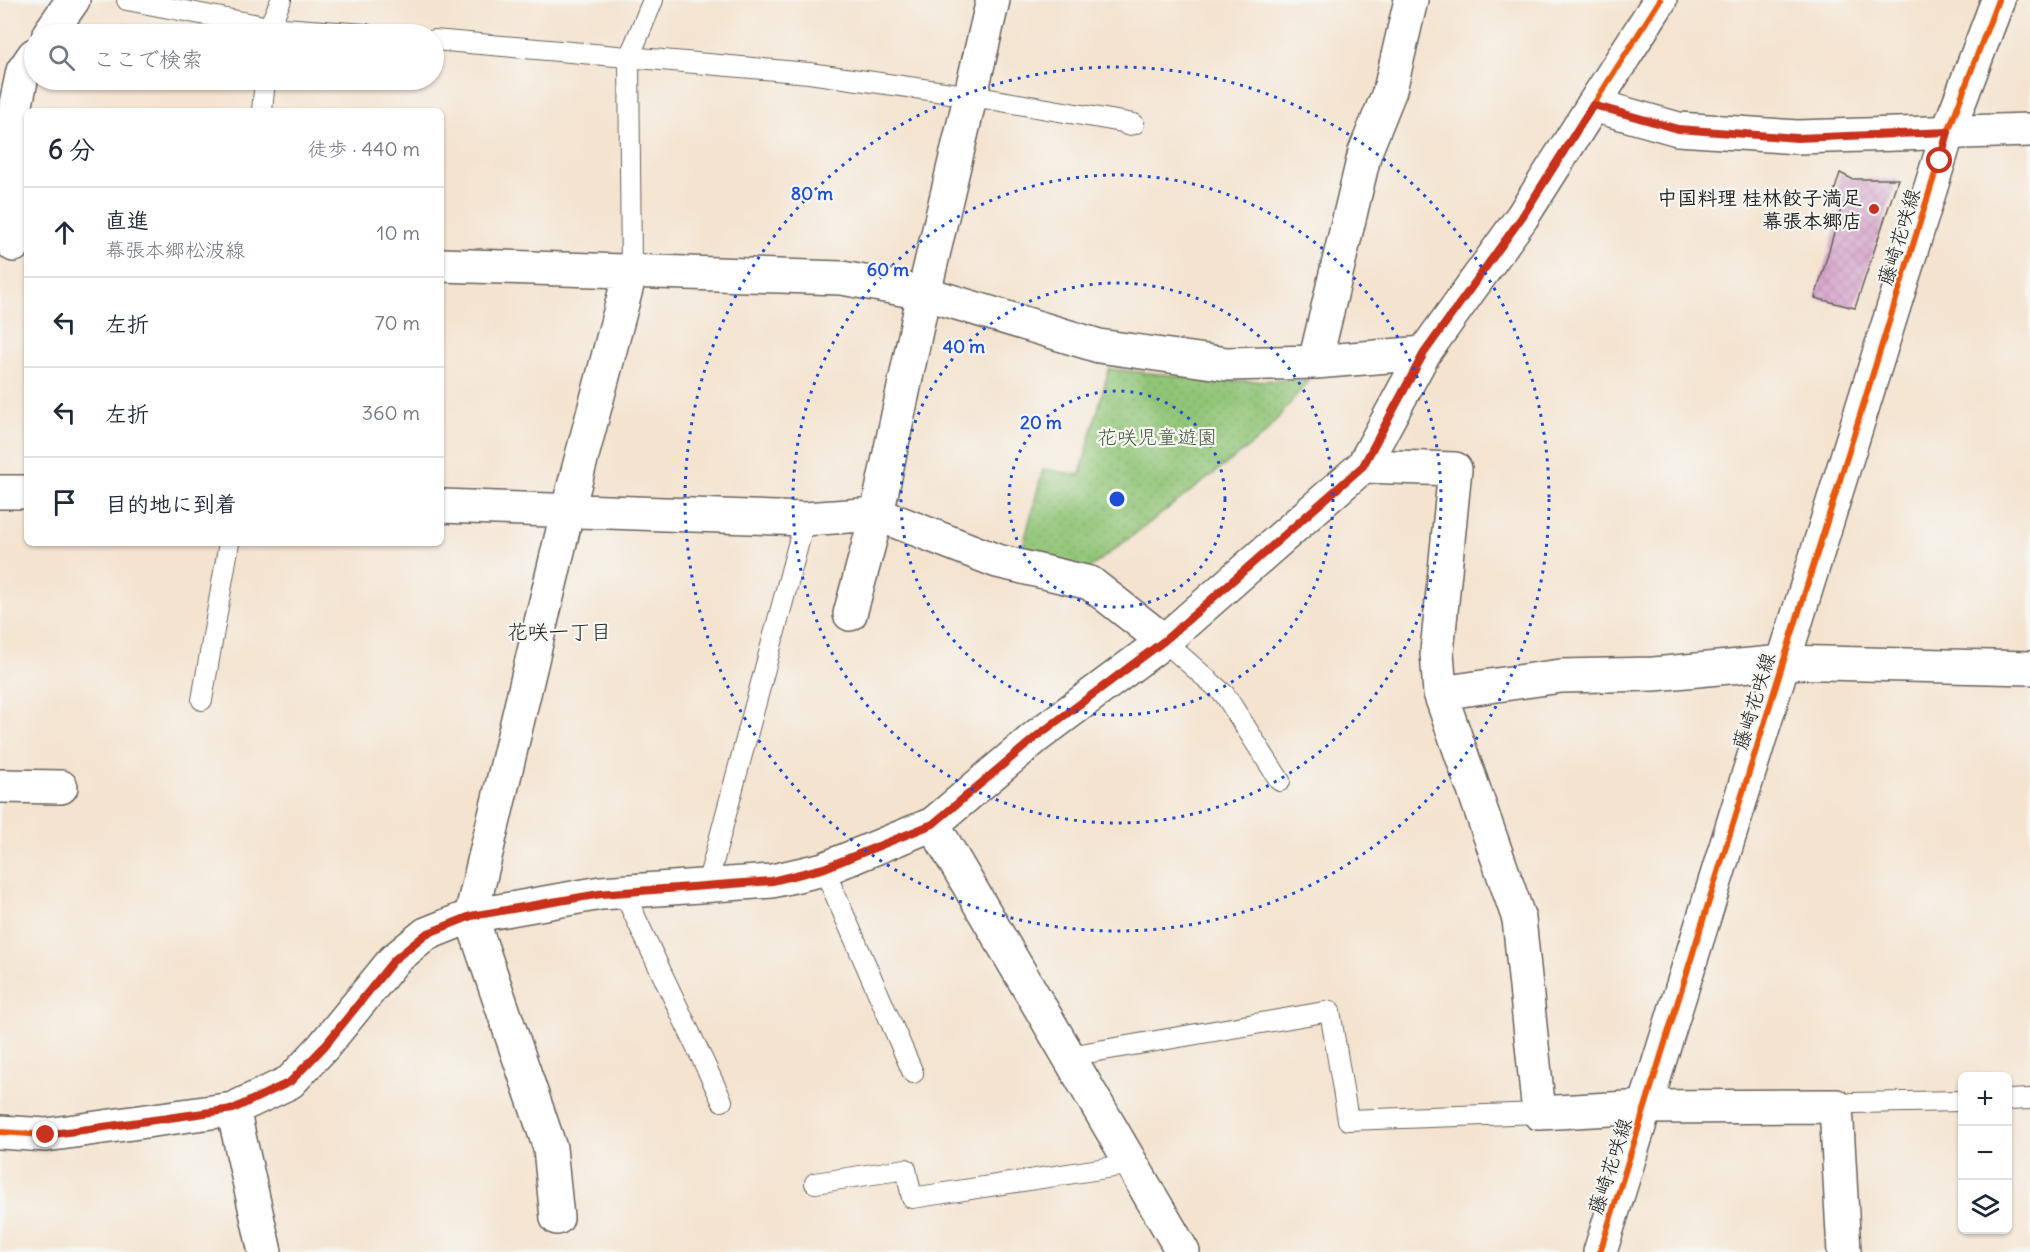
<!DOCTYPE html>
<html lang="ja">
<meta charset="utf-8">
<style>
:root{--surface:#fff;--page:#f6f6f7;--text:#1f2937;--muted:#747a83;--line:#e0e1e3}
body{margin:0;font-family:Delius,"Klee One",sans-serif;background:var(--page);color:var(--text)}
.controls{position:absolute;right:18px;bottom:18px;display:grid;overflow:hidden;border-radius:9px;box-shadow:0 2px 4px #0004}
.controls button{width:54px;height:54px;display:grid;place-items:center;padding:0;border:0;border-bottom:2px solid var(--line);background:var(--surface);color:var(--text);font:30px sans-serif}
.stop{position:absolute;width:18px;height:18px;margin:-14px;border:4px solid #c8321e;border-radius:50%;background:#fff}
.stop.end{background:#c8321e;border-color:#fff;box-shadow:0 2px 6px #0008}
.list{margin:0;padding:0;list-style:none}
h2{display:flex;justify-content:space-between;align-items:center;height:78px;margin:0;padding:0 24px;font-size:26px}
h2 small{font-size:20px;font-weight:400;color:var(--muted)}
.list li{display:grid;grid-template-columns:39px 1fr auto;gap:18px;align-items:center;box-sizing:border-box;height:90px;padding:0 24px;border-top:2px solid var(--line)}
.list b{display:block;font-size:22px;white-space:nowrap}
.list p{margin:0;font-size:20px;white-space:nowrap;color:var(--muted)}
.list em{font-size:20px;font-style:normal;color:var(--muted)}
.icon{flex:none;width:33px;height:33px;fill:none;stroke:currentColor;stroke-width:2;stroke-linecap:round;stroke-linejoin:round}
.map{position:relative;flex:none;width:2030px;height:1252px;overflow:hidden}
.search{position:absolute;background:var(--surface);box-shadow:0 2px 4px #0004;left:24px;top:24px;width:420px;height:66px;display:flex;align-items:center;gap:15px;box-sizing:border-box;padding:0 21px;border-radius:33px;color:var(--muted);font-size:22px}
.panel{position:absolute;background:var(--surface);box-shadow:0 2px 4px #0004;left:24px;top:108px;width:420px;height:438px;border-radius:9px}
.map>svg:first-child{display:block}
.grass{fill:url(#grass-dots);stroke:#56704a;stroke-width:1.5}
.building{fill:url(#building-cross-hatch)}
.lines{fill:none;stroke-linecap:round;stroke-linejoin:round}
.lane-casing{stroke:#68625b;stroke-width:22}
.street-casing{stroke:#68625b;stroke-width:36}
.secondary-casing{stroke:#68625b;stroke-width:36}
.lane{stroke:#fff;stroke-width:20}
.street{stroke:#fff;stroke-width:33}
.secondary{stroke:#fff;stroke-width:33}
.cycleway-casing{stroke:#f6f6f2;stroke-width:10}
.cycleway{stroke:#e8590c;stroke-width:6}
.route{stroke:#c8321e;stroke-width:8}
.ring{fill:none;stroke:#1d4ed8;stroke-width:3;stroke-dasharray:3 6}
.poi-dot{fill:#c8321e;stroke:#f6f6f2;stroke-width:2}
.labels{text-anchor:middle;stroke-width:4.5;stroke-linejoin:round;paint-order:stroke}
.poi-label{font-size:20px;font-weight:bold;fill:#1c1c1c;stroke:#f6f6f2;text-anchor:end}
.street-label{font-size:20px;fill:#1c1c1c;stroke:#f6f6f2}
.park-label{font-size:20px;fill:#45573c;stroke:#f6f6f2}
.neighbourhood-label{font-size:21px;fill:#1c1c1c;stroke:#f6f6f2}
.centre{fill:#1d4ed8;stroke:#f6f6f2;stroke-width:3}
.ring-label{font-size:18px;text-anchor:middle;font-weight:bold;fill:#1d4ed8;stroke:#f6f6f2;stroke-width:4.5;stroke-linejoin:round;paint-order:stroke}
</style>
<div class="map">
<svg width="2030" height="1252" viewBox="0 0 2030 1252">
<defs>
<pattern id="grass-dots" width="8" height="8" patternUnits="userSpaceOnUse" patternTransform="scale(1.5)"><rect width="8" height="8" fill="#91c577"/><path d="M2 2h.1M6 6h.1" fill="none" stroke="#7ca966" stroke-width="1.8" stroke-linecap="round"/></pattern>
<pattern id="building-cross-hatch" width="8" height="8" patternUnits="userSpaceOnUse" patternTransform="scale(1.5)"><rect width="8" height="8" fill="#d59fc8"/><path d="M0 0l8 8M0 8l8-8" fill="none" stroke="#b688ab"/></pattern>
</defs>
<rect width="100%" height="100%" fill="#f6f6f2"/>
<filter id="ink" filterUnits="userSpaceOnUse"><feTurbulence type="fractalNoise" baseFrequency=".0167" numOctaves="2"/><feDisplacementMap in="SourceGraphic" scale="12" xChannelSelector="R" yChannelSelector="G"/><feConvolveMatrix kernelMatrix="1 2 1 2 8 2 1 2 1" color-interpolation-filters="sRGB"/></filter>
<filter id="wash" filterUnits="userSpaceOnUse"><feTurbulence type="fractalNoise" baseFrequency=".008" numOctaves="4" result="noise"/><feDisplacementMap in="SourceGraphic" scale="24" xChannelSelector="R" yChannelSelector="G"/><feGaussianBlur stdDeviation="1.35" result="paint"/><feColorMatrix in="noise" values="0 0 0 0 0 0 0 0 0 0 0 0 0 0 0 0 0 1.4 0 .05"/><feComposite in="paint" operator="in"/></filter>
<g filter="url(#wash)">
<rect width="100%" height="100%" fill="#f4e3cf"/>
<path class="grass" d="M1109 369 1229 381 1309 380 1263 436 1086 571 1020 558 1043 469 1080 475Z"/>
<g id="blocks">
<path class="building" d="M1840 173 1852 179H1898L1855 308 1815 298 1841 209 1831 202Z"/>
</g>
</g>
<g filter="url(#ink)">
<use href="#blocks" fill-opacity="0" stroke="#68625b" stroke-width="1.5"/>
<g class="lines">
<g class="lane-casing">
<path id="lane" d="M127 0 269 27 365 34
M268 34 269 27 281 0
M434 40 809 73 972 96 1134 124 1127 125
M262 111 265 80
M631 270 629 58 653 0
M1164 641 1225 695 1280 781
M202 700 229 543
M824 869 913 1073
M707 885 805 519
M623 891 722 1101
M1069 1056 1330 1011 1348 1120 1539 1113
M2008 1100 2030 1099
M1836 1106 1852 1103 1962 1101
M815 1183 906 1169 912 1198 1132 1164"/>
</g>
<g class="street-casing">
<path id="street" d="M49 34 73 0
M1593 105 1678 129 1797 137 2030 130
M14 245 13 137 16 104 23 71 34 55
M441 265 842 278 924 293 1099 346 1227 364 1315 362 1424 353
M1315 362 1365 152 1390 90 1411 0
M1363 466 1455 469 1437 652 1440 693 1519 919 1539 1113 1646 1107 1836 1106 1844 1252
M0 492H27
M441 506 805 519 877 514 997 561 1090 583 1164 641
M850 614 877 514 924 293 993 0
M1440 693 1561 676 1654 674 1783 662 2030 668
M0 786 61 787
M933 824 1183 1252
M233 1109 265 1252
M0 1132 46 1135 233 1109 290 1082 323 1047 394 960 426 934 471 916 601 893 772 881 824 869 933 824 1037 736 1164 641 1363 466 1424 353 1522 217 1660 0
M557 1218 550 1148 471 916 568 509 631 270"/>
</g>
<g class="secondary-casing">
<path id="secondary" d="M1600 1252 1948 132 1998 0"/>
</g>
<use href="#lane" class="lane"/>
<use href="#street" class="street"/>
<use href="#secondary" class="secondary"/>
<g class="cycleway-casing">
<path id="cycleway" d="M0 1132 46 1135 233 1109 290 1082 323 1047 394 960 426 934 471 916 601 893 772 881 824 869 933 824 1037 736 1164 641 1363 466 1424 353 1522 217 1660 0
M1600 1252 1948 132 1998 0"/>
</g>
<use href="#cycleway" class="cycleway"/>
</g>
</g>
<g class="lines" filter="url(#ink)">
<path class="route" d="M46 1135 233 1109 290 1082 324 1047 394 960 426 934 471 916 601 894 772 881 824 868 933 824 1037 736 1164 641 1363 466 1424 353 1522 217 1593 105 1678 129 1797 138 1948 132 1940 161"/>
</g>
<g class="ring">
<circle cx="1117" cy="499" r="108"/>
<circle cx="1117" cy="499" r="216"/>
<circle cx="1117" cy="499" r="324"/>
<circle cx="1117" cy="499" r="432"/>
</g>
<circle class="poi-dot" cx="1874" cy="209" r="6"/>
<g class="labels">
<g class="poi-label">
<text x="1862" y="205">中国料理 桂林餃子満足<tspan x="1862" dy="23">幕張本郷店</tspan></text>
</g>
<g class="street-label">
<text transform="translate(1899 237) rotate(-73)" y="7">藤崎花咲線</text>
<text transform="translate(1754 701) rotate(-73)" y="7">藤崎花咲線</text>
<text transform="translate(1610 1166) rotate(-72)" y="7">藤崎花咲線</text>
</g>
<g class="park-label">
<text x="1157" y="444">花咲児童遊園</text>
</g>
<g class="neighbourhood-label">
<text x="559" y="639">花咲一丁目</text>
</g>
</g>
<circle cx="1117" cy="499" r="9" class="centre"/>
<g class="ring-label">
<text x="812" y="200">80 m</text>
<text x="888" y="276">60 m</text>
<text x="964" y="353">40 m</text>
<text x="1041" y="429">20 m</text>
</g>
</svg>
<div class="controls">
<button>+</button>
<button>−</button>
<button><svg class="icon" aria-label="layers" viewBox="0 0 24 24"><path d="M12 4l9 5-9 5-9-5zM3 14l9 5 9-5"/></svg></button>
</div>
<div class="stop" style="left:1940px;top:161px"></div>
<div class="stop end" style="left:46px;top:1135px"></div>
<div class="search"><svg class="icon" aria-label="search" viewBox="0 0 24 24"><circle cx="10" cy="10" r="6"/><path d="M15 15l6 6"/></svg>ここで検索</div>
<section class="panel">
<h2>6 分<small>徒歩 · 440 m</small></h2>
<ul class="list">
<li><svg class="icon" aria-label="ahead" viewBox="0 0 24 24"><path d="M12 20V5M6 11l6-6 6 6"/></svg><div><b>直進</b><p>幕張本郷松波線</p></div><em>10 m</em></li>
<li><svg class="icon" aria-label="left" viewBox="0 0 24 24"><path d="M17 20v-9H6M10 6l-5 5 5 5"/></svg><div><b>左折</b></div><em>70 m</em></li>
<li><svg class="icon" aria-label="left" viewBox="0 0 24 24"><path d="M17 20v-9H6M10 6l-5 5 5 5"/></svg><div><b>左折</b></div><em>360 m</em></li>
<li><svg class="icon" aria-label="arrive" viewBox="0 0 24 24"><path d="M6 21V4h12l-3 4 3 4H6"/></svg><div><b>目的地に到着</b></div></li>
</ul>
</section>
</div>
